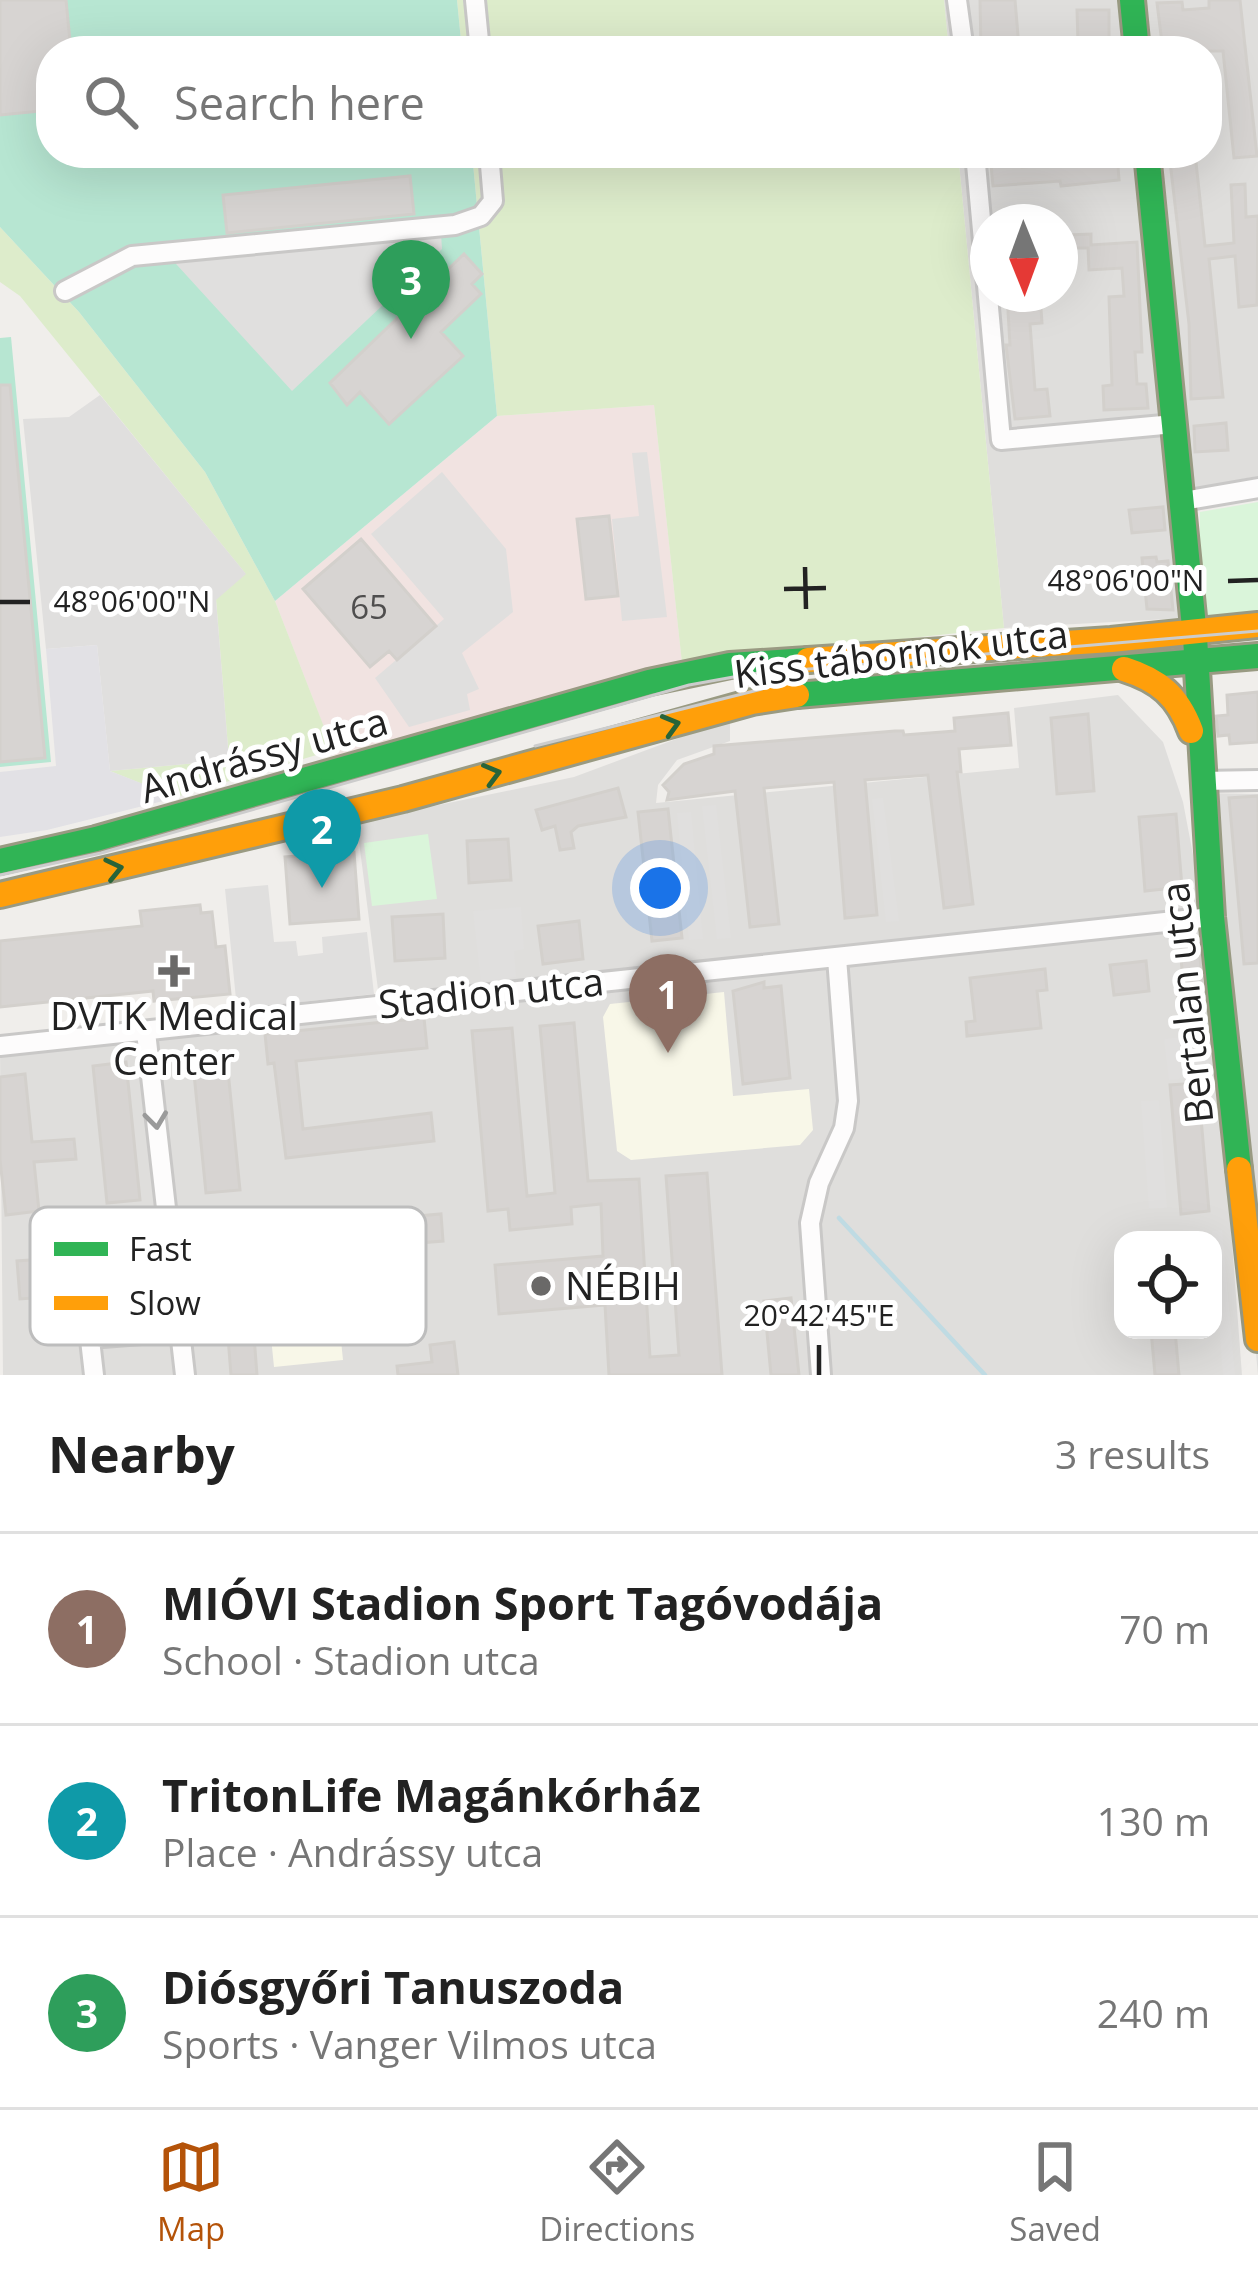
<!DOCTYPE html>
<meta charset="utf-8">
<style>
:root{--surface:#fff;--page:#f2f2f2;--text:#222;--muted:#767676;--line:#e0e0e0;--accent:#b45309}
body{margin:0;font-family:"Open Sans",sans-serif;background:var(--page);color:var(--text)}
.controls{position:absolute;right:36px;bottom:36px;display:grid;overflow:hidden;border-radius:24px;box-shadow:0 12px 48px #0002}
.controls button{width:108px;height:108px;display:grid;place-items:center;padding:0;border:0;border-bottom:3px solid var(--line);background:var(--surface);color:var(--text);font:60px sans-serif}
.compass{position:absolute;left:970px;top:204px;width:108px;height:108px;border-radius:50%;background:var(--surface);box-shadow:0 12px 48px #0002;rotate:179deg}
.you{position:absolute;left:660px;top:888px;width:42px;height:42px;margin:-30px;border:9px solid #fff;border-radius:50%;background:#1a73e8;box-shadow:0 0 0 18px #1a73e833}
.badge{display:grid;place-items:center;width:78px;height:78px;border-radius:50%;background:var(--accent);color:#fff;font-size:39px;font-weight:700}
.pin{position:absolute;translate:-50% -99px;filter:drop-shadow(0 3px 6px #0008)}
.pin::after{content:'';position:absolute;top:63px;width:42px;height:36px;background:inherit;clip-path:polygon(0 0,100% 0,50% 100%)}
.list{margin:0;padding:0;list-style:none}
h2{display:flex;justify-content:space-between;align-items:center;height:156px;margin:0;padding:0 48px;font-size:51px}
h2 small{font-size:39px;font-weight:400;color:var(--muted)}
.list li{display:grid;grid-template-columns:78px 1fr auto;gap:36px;align-items:center;box-sizing:border-box;height:192px;padding:0 48px;border-top:3px solid var(--line)}
.list b{display:block;font-size:45px;white-space:nowrap}
.list p{margin:0;font-size:39px;white-space:nowrap;color:var(--muted)}
.list em{font-size:39px;font-style:normal;color:var(--muted)}
.icon{flex:none;width:66px;height:66px;fill:none;stroke:currentColor;stroke-width:2;stroke-linecap:round;stroke-linejoin:round}
.map{position:relative;flex:none;width:1258px;height:1375px;overflow:hidden}
.search{position:absolute;background:var(--surface);box-shadow:0 12px 48px #0002;left:36px;right:36px;top:36px;height:132px;display:flex;align-items:center;gap:30px;box-sizing:border-box;padding:0 42px;border-radius:48px;color:var(--muted);font-size:45px}
.sheet{height:732px;background:var(--surface)}
nav{display:flex;justify-content:space-around;align-items:center;box-sizing:border-box;height:168px;border-top:3px solid var(--line);background:var(--surface);font-size:33px;color:var(--muted)}
nav a{display:grid;justify-items:center;gap:6px}
nav .on{color:var(--accent)}
.map>svg:first-child{display:block}
.residential{fill:#dfdedc;fill-rule:evenodd}
.commercial{fill:#f1e3e1}
.education{fill:#f8f7e8}
.grass{fill:#ddeccb}
.park{fill:#daf5da}
.pitch{fill:#b7e6d2}
.parking{fill:#e0dfde}
.plaza{fill:#e2e1e5}
.lines{fill:none;stroke-linecap:round;stroke-linejoin:round}
.stream{stroke:#bfdbe3;stroke-width:4.5}
.building{fill:#d7d4d2;stroke:#d3d0cc;stroke-width:3}
.street-casing{stroke:#c9c8c7;stroke-width:24}
.fast-casing{stroke:#999a82;stroke-width:30}
.slow-casing{stroke:#999a82;stroke-width:30}
.street{stroke:#fdfcfc;stroke-width:18}
.fast{stroke:#30b455;stroke-width:24}
.slow{stroke:#ff9f0a;stroke-width:24}
.tram{stroke:#ccc;stroke-width:3}
.oneway{stroke:#286439}
.oneway2{stroke:#9a9a9a}
.ticks{fill:none;stroke:#222;stroke-width:4.5}
.poi-dot{fill:#6a6968;stroke:#fff;stroke-width:4.5}
.labels{text-anchor:middle;stroke-width:10;stroke-linejoin:round;paint-order:stroke}
.number-label{font-size:33px;fill:#4f4e4e}
.street-label{font-size:39px;fill:#222;stroke:#fff}
.poi-label{font-size:39px;fill:#222;stroke:#fff}
.key{fill:#fff;stroke:#bdbdbd;stroke-width:3}
.key-label{font-size:33px;fill:#222}
.ticks-label{font-size:30px;text-anchor:middle;fill:#222;stroke:#fff;stroke-width:10;stroke-linejoin:round;paint-order:stroke}
</style>
<div class="map">
<svg width="1258" height="1375" viewBox="0 0 1258 1375">
<rect width="100%" height="100%" fill="#f0eeeb"/>
<path class="residential" d="M944 0H1258V476L1186 490V618L1004 628 958 153H1207V51H949ZM988 222H1060V294H988Z
M1118 695 1163 742 1183 802 1209 939 1242 1375H3L0 1048 380 1005 357 826 366 820 574 777 730 719V741L677 760 658 785 656 803 1019 768 1014 708ZM1123 1240H1213V1330H1123Z
M1199 793 1258 794V1375L1240 1179Z"/>
<path class="commercial" d="M654 405 682 663 337 761 275 601 497 416Z"/>
<path class="education" d="M724 992 733 1096 809 1089 813 1130 800 1145 631 1160 617 1151 603 1017 610 1004Z
M336 1291 343 1360 274 1367 267 1297Z"/>
<path class="grass" d="M457 0H944L949 51H462Z
M472 153H958L1004 628 682 663 654 405 497 416Z
M0 227 79 312 205 472 275 601 333 750 163 801 160 791 110 771 229 760 216 599 245 573 20 296 0 282Z"/>
<path class="park" d="M1258 502V617L1200 621V512Z
M428 834 437 899 372 906 364 843Z"/>
<path class="pitch" d="M0 0H457L462 51H51V153H472L497 416 275 601 205 472 79 312 0 227Z
M11 337 51 762 0 767V338Z"/>
<path class="parking" d="M440 217 442 249 292 391 156 242Z
M100 395 246 574 216 600 229 760 110 771 97 645 46 649 23 419 69 417Z
M647 452 667 617 622 621 612 519 639 516 632 453Z
M442 472 506 549 513 612 462 653 479 689 467 694 470 710 409 727 375 678 444 619 371 534Z
M883 798 899 921 886 922 872 799Z
M716 805 731 938 717 939 702 806Z
M691 812 703 939 689 940 677 813Z
M268 885 274 942 296 941 298 956 323 953 322 937 367 932 374 994 237 1009 225 889Z
M521 907 524 949 514 951 516 977 481 982 473 911Z
M1206 1035 1210 1076 1169 1080 1164 1039Z
M1159 1100 1167 1208 1149 1209 1141 1101Z
M1222 1230 1235 1375H1223L1212 1231Z"/>
<path class="plaza" d="M97 645 110 771 161 791 163 801 47 830 0 837V772L56 766 46 649Z"/>
<g class="lines">
<path class="stream" d="M839 1218 985 1375"/>
</g>
<path class="building" d="M0 0H66L71 51H51V110L0 115Z
M980 0H1015L1019 47 981 50Z
M1209 0H1240L1257 156 1234 158 1223 51H1163L1157 3 1182 2 1183 10 1209 8Z
M1077 10H1109V43H1078Z
M1117 153 1119 180 1061 186 1060 181 993 186 991 165 1002 164 1001 158 1022 157V167L1092 161 1091 155Z
M1169 153H1195L1205 246 1234 243 1231 185 1245 184 1246 217 1258 216 1257 305 1239 307 1235 256 1209 259 1223 397 1191 399 1189 324Z
M410 176 414 214 227 233 223 195Z
M1091 234V245L1137 242 1142 352H1135L1137 384H1146L1148 408 1104 410 1103 386 1112 385 1109 297 1124 296 1122 268 1089 270 1088 248H1069L1068 235Z
M464 254 482 274 472 284 481 294 441 332 463 356 389 424 360 392 347 405 330 383Z
M1007 294H1040L1042 323 1030 324 1035 390 1047 389 1050 416 1015 419 1006 345H1010Z
M0 385H10L45 758 0 762Z
M1226 423 1228 450 1195 452 1194 426Z
M1163 507 1165 530 1132 533 1129 510Z
M609 516 618 596 586 599 577 519Z
M361 539 436 626 397 660 389 651 370 667 303 589Z
M1156 557 1157 562 1168 561 1173 610 1147 609 1142 558Z
M1258 692V742L1230 744 1229 735 1218 736 1216 716 1228 715 1227 695Z
M1008 713 1011 745 959 749 961 772H957L973 904 944 908 928 775 865 780 877 915 845 918 834 782 764 788 779 924 750 927 735 791 667 800 669 792 663 785 684 764 714 754V746L895 731H903L904 735 955 731 954 718Z
M1088 714 1094 791 1057 794 1051 718Z
M618 788 626 817 578 826 571 832 574 848 560 850 555 826 542 830 536 810Z
M1258 796V963L1244 964 1229 798Z
M668 809 682 938 652 941 638 812Z
M1176 814 1182 887 1145 891 1139 817Z
M508 839 511 880 469 883 467 841Z
M354 852 359 919 290 924 285 857Z
M200 905 201 913 212 912 216 947 225 946 230 994 154 1001 153 991 0 1007V941L142 926 140 911Z
M443 914 445 958 395 961 392 917Z
M579 921 583 959 543 964 538 926Z
M1200 956 1205 1032 1185 1034 1177 993 1184 992 1181 958Z
M1146 961 1149 991 1114 995 1110 965Z
M1045 969 1047 990 1037 991 1041 1028 967 1036 966 1022 975 1021 970 978Z
M764 982V988L781 986 790 1078 743 1084 733 991Z
M424 1018 427 1048 296 1061 303 1129 431 1113 434 1141 286 1158 274 1063 268 1064 265 1034Z
M574 1023 588 1181 639 1179 650 1357 679 1355 666 1176 707 1173 722 1375H609L605 1305 499 1314 495 1265 603 1256 601 1204 571 1207 572 1224 510 1230 508 1209 488 1211 472 1031 512 1028 527 1196 555 1193 540 1026Z
M226 1051 240 1190 206 1193 192 1054Z
M126 1062 140 1200 107 1203 93 1066Z
M25 1074 32 1142 74 1139 76 1159 34 1162 39 1211 6 1215 0 1160V1077Z
M1198 1083 1209 1211 1181 1214 1170 1085Z
M441 1214 443 1241 294 1253 292 1227Z
M58 1258 60 1296 20 1299 17 1261Z
M791 1298 799 1375H771L764 1301Z
M252 1310 257 1375H231L226 1312Z
M1151 1330H1175L1179 1375H1155Z
M454 1342 458 1375H398L397 1366 432 1362 430 1345Z"/>
<g class="lines">
<g class="street-casing">
<path id="street" d="M475 0 480 51
M957 0 964 51
M975 153 1001 440 1174 424
M65 291 132 256 455 225 481 216 493 201 489 153
M1183 501 1258 488
M1201 781 1258 780
M146 1032 185 1375
M0 1046 1212 917
M57 1325 88 1322 94 1375
M90 1338 180 1331
M821 1375 810 1223 819 1183 844 1128 848 1101 837 958"/>
</g>
<g class="fast-casing">
<path id="fast" d="M1132 0 1137 51
M1147 153 1195 637 1212 917 1239 1169
M797 695 1258 656
M0 861 96 839 649 682 730 665 808 660"/>
</g>
<g class="slow-casing">
<path id="slow" d="M808 660 1111 640 1258 625
M1124 669C1159 680 1178 696 1191 731
M0 895 403 799 752 702 797 695
M1239 1169 1258 1339"/>
</g>
<use href="#street" class="street"/>
<use href="#fast" class="fast"/>
<use href="#slow" class="slow"/>
<path class="tram" d="M535 746 762 689
M0 875 101 853 689 685 750 674 1258 631"/>
</g>
<defs><path id="oneway-chevron" d="M-2-3.5L2.5 0L-2 3.5" fill="none" stroke-width="1.6" stroke-linecap="round" stroke-linejoin="round" transform="scale(3)"/></defs>
<g class="oneway">
<use href="#oneway-chevron" transform="translate(671 725) rotate(-16)"/>
<use href="#oneway-chevron" transform="translate(492 774) rotate(-15)"/>
<use href="#oneway-chevron" transform="translate(114 869) rotate(-13)"/>
</g>
<use class="oneway2" href="#oneway-chevron" transform="translate(156 1120) rotate(83)"/>
<path class="ticks" d="M805 567 806 609M1228 581 1258 580M784 589 826 588M0 602H30M819 1345V1375"/>
<g class="poi-dot">
<path d="M168 953h12v12h12v12h-12v12h-12v-12h-12v-12h12z"/>
<circle cx="541" cy="1286" r="12"/>
</g>
<g class="labels">
<g class="number-label">
<text x="369" y="619">65</text>
</g>
<g class="street-label">
<text transform="translate(901 654) rotate(-7)" y="14">Kiss tábornok utca</text>
<text transform="translate(264 755) rotate(-16)" y="14">Andrássy utca</text>
<text transform="translate(491 993) rotate(-6)" y="14">Stadion utca</text>
<text transform="translate(1187 1003) rotate(-96)" y="14">Bertalan utca</text>
</g>
<g class="poi-label">
<text x="174" y="1030">DVTK Medical<tspan x="174" dy="45">Center</tspan></text>
<text x="565" y="1300" text-anchor="start">NÉBIH</text>
</g>
</g>
<rect x="30" y="1207" width="396" height="138" rx="18" class="key"/>
<rect x="54" y="1242" width="54" height="14" fill="#30b455"/>
<rect x="54" y="1296" width="54" height="14" fill="#ff9f0a"/>
<g class="key-label">
<text x="129" y="1261">Fast</text>
<text x="129" y="1315">Slow</text>
</g>
<g class="ticks-label">
<text x="1126" y="591">48°06'00"N</text>
<text x="132" y="612">48°06'00"N</text>
<text x="819" y="1326">20°42'45"E</text>
</g>
</svg>
<div class="controls">
<button><svg class="icon" aria-label="locate" viewBox="0 0 24 24"><circle cx="12" cy="12" r="6"/><path d="M12 2v4M12 18v4M2 12h4M18 12h4"/></svg></button>
</div>
<svg class="compass" viewBox="-18 -18 36 36"><path d="M0-13l5 13h-10z" fill="#e53935"/><path d="M0 13l5-13h-10z" fill="#767676"/></svg>
<div class="you"></div>
<div class="pin badge" style="left:668px;top:1053px;background:#8d6e63">1</div>
<div class="pin badge" style="left:322px;top:888px;background:#0f9aa8">2</div>
<div class="pin badge" style="left:411px;top:339px;background:#2e9e5b">3</div>
<div class="search"><svg class="icon" aria-label="search" viewBox="0 0 24 24"><circle cx="10" cy="10" r="6"/><path d="M15 15l6 6"/></svg>Search here</div>
</div>
<section class="sheet">
<h2>Nearby<small>3 results</small></h2>
<ul class="list">
<li><span class="badge" style="background:#8d6e63">1</span><div><b>MIÓVI Stadion Sport Tagóvodája</b><p>School · Stadion utca</p></div><em>70 m</em></li>
<li><span class="badge" style="background:#0f9aa8">2</span><div><b>TritonLife Magánkórház</b><p>Place · Andrássy utca</p></div><em>130 m</em></li>
<li><span class="badge" style="background:#2e9e5b">3</span><div><b>Diósgyőri Tanuszoda</b><p>Sports · Vanger Vilmos utca</p></div><em>240 m</em></li>
</ul>
</section>
<nav>
<a class="on"><svg class="icon" aria-label="map" viewBox="0 0 24 24"><path d="M3 6l6-2 6 2 6-2v14l-6 2-6-2-6 2zM9 4v14M15 6v14"/></svg>Map</a>
<a><svg class="icon" aria-label="directions" viewBox="0 0 24 24"><path d="M12 3l9 9-9 9-9-9zM9 14v-3h6M13 9l2 2-2 2"/></svg>Directions</a>
<a><svg class="icon" aria-label="saved" viewBox="0 0 24 24"><path d="M7 4h10v16l-5-4-5 4z"/></svg>Saved</a>
</nav>
